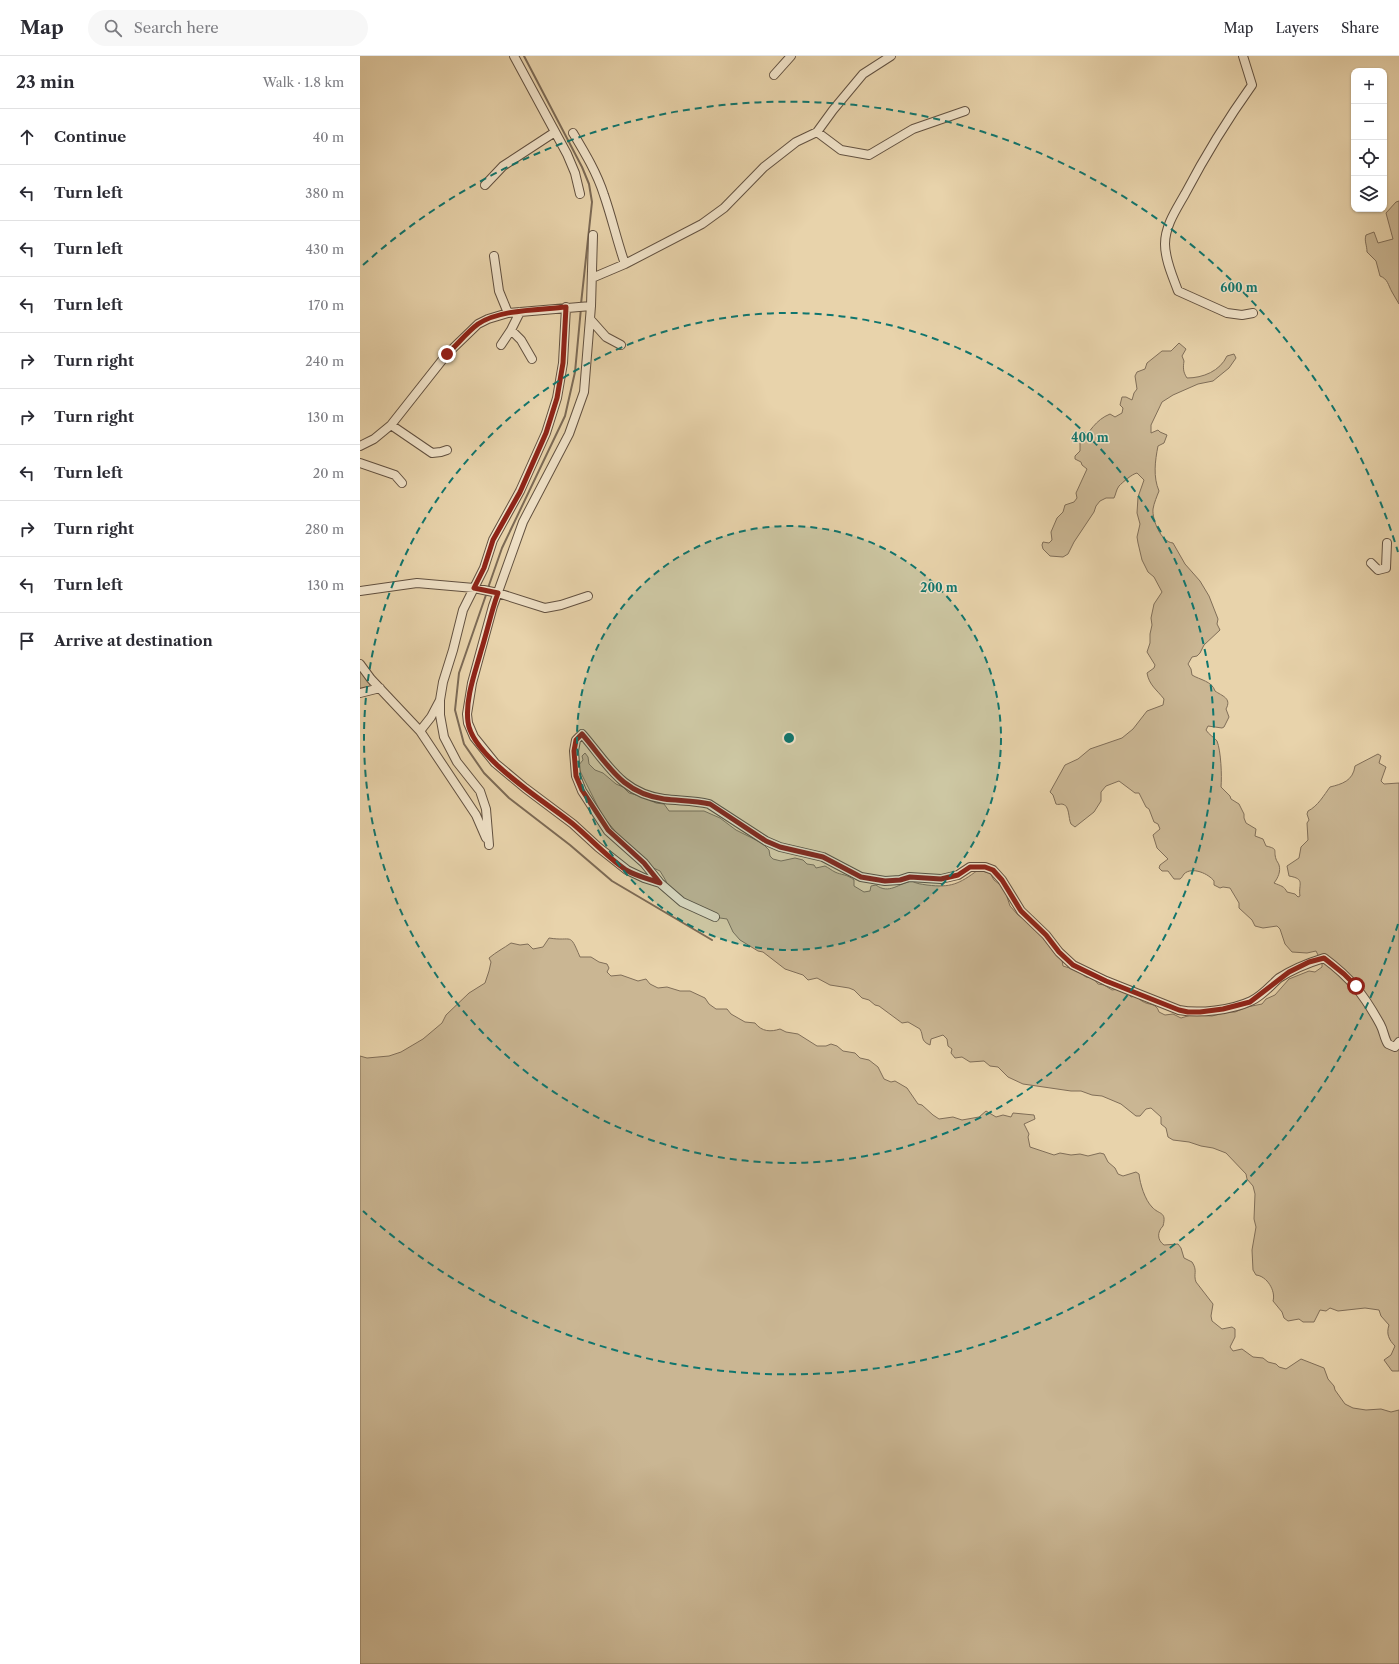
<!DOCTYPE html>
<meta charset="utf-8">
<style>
:root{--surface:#fff;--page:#f7f7f7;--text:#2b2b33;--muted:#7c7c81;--line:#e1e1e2}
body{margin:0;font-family:"Libre Caslon Text",serif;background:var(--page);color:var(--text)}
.controls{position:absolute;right:12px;top:12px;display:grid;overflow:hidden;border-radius:8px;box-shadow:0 1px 3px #0004}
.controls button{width:36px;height:36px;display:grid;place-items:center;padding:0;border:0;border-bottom:1px solid var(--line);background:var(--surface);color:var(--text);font:20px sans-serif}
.stop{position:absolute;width:12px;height:12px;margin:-9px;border:3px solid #8f2418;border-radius:50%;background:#fff}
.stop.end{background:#8f2418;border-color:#fff;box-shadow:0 1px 4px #0008}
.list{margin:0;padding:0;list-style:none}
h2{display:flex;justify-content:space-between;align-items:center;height:52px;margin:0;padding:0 16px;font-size:17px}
h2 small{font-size:13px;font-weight:400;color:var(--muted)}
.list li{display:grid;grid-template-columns:26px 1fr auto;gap:12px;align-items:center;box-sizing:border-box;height:56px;padding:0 16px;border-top:1px solid var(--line)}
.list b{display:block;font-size:15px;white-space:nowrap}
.list em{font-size:13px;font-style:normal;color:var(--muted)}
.icon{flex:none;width:22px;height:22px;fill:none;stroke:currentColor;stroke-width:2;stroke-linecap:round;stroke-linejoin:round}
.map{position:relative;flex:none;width:1039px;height:1608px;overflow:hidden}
header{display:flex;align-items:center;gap:24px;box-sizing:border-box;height:56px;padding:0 20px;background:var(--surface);border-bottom:1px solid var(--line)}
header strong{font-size:19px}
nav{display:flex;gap:22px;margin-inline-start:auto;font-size:14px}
.search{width:280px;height:36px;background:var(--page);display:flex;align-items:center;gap:10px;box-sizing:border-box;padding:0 14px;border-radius:22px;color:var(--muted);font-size:15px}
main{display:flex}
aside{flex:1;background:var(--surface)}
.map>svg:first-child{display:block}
.green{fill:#cab693;stroke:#806e58}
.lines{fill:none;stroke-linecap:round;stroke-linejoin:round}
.stream{stroke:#7c6a55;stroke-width:2}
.minor-casing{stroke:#625140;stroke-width:10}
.minor{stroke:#f0e2c8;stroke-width:8}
.route{stroke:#8f2418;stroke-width:5}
.ring{fill:none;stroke:#0f766e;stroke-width:2;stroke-dasharray:7 5}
.centre{fill:#0f766e;stroke:#f0e2c8;stroke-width:2}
.ring-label{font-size:12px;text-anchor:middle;font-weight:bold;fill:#0f766e;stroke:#f0e2c8;stroke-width:3;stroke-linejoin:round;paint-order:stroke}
</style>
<header>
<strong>Map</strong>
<div class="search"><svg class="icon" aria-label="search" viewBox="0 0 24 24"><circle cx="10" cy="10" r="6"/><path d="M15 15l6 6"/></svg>Search here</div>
<nav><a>Map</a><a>Layers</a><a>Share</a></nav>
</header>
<main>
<aside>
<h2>23 min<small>Walk · 1.8 km</small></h2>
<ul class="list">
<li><svg class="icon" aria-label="ahead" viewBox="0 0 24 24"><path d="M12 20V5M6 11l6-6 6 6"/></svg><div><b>Continue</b></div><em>40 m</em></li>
<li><svg class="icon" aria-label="left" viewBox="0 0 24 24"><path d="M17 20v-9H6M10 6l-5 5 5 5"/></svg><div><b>Turn left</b></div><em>380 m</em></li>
<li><svg class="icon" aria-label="left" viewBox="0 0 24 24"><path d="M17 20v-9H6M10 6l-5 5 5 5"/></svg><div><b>Turn left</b></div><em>430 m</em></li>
<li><svg class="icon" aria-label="left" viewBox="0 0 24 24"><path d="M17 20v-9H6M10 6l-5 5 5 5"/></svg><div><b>Turn left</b></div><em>170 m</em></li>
<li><svg class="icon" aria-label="right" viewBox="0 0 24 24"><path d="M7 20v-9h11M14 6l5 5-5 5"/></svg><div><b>Turn right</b></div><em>240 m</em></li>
<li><svg class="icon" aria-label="right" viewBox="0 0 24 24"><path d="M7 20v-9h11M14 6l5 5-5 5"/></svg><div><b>Turn right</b></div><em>130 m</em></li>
<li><svg class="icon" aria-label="left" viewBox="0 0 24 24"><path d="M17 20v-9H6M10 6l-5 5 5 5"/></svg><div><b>Turn left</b></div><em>20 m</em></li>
<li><svg class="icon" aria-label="right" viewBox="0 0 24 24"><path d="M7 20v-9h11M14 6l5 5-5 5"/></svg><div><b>Turn right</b></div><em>280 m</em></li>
<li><svg class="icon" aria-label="left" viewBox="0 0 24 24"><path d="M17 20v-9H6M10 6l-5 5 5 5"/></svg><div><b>Turn left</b></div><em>130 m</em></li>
<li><svg class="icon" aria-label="arrive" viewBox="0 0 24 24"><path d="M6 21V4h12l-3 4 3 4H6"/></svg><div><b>Arrive at destination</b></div></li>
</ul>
</aside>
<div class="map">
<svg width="1039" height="1608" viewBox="0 0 1039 1608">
<rect width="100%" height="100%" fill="#e8d3ab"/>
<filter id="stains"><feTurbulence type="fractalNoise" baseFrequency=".005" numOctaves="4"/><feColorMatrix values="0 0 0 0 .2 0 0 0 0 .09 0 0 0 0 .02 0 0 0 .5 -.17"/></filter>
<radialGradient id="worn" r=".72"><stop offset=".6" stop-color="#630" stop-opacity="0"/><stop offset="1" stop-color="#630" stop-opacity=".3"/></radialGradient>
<path class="green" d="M1039 145V248C1037 244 1034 240 1032 236 1028 229 1028 223 1020 220L1016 205 1007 196C1007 189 1004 185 1006 179L1014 176 1018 187 1033 183 1026 157 1036 146Z
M819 287 826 293 822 300 824 305C823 312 823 316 827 322 843 322 860 315 867 300L874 298 876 302 869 312 853 325 838 328 813 339 802 346 791 369V377L798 374 800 376 807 379 804 387 798 390C795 405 793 421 799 435 797 440 794 447 793 453 792 464 801 486 813 487L825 508 840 525 849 540 858 563 857 568 860 574 844 589 840 597 837 600 832 601 828 608 831 613 832 619C840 624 852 625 855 635 862 640 872 642 866 653L869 661 864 671 862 672 848 670 846 674C848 678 855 682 857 685 861 695 862 720 861 731L870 740 871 743 879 748 884 758V762L886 767 896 773 895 780 903 783 906 790C919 793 913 794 916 803 916 804 919 808 919 809 921 815 918 822 914 827 921 830 924 830 927 836L935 838 938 841 940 840C938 828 946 823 929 820L927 810 939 802 941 791 948 784 947 767 949 764 947 758 948 755C958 750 964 739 970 731 982 728 993 725 995 710L1018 698 1021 700 1019 707 1026 711 1021 725 1024 728 1039 727V1315H1032L1024 1304 1031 1299 1035 1290C1029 1284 1026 1278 1029 1269L1021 1260 1019 1254 1005 1252 978 1255 970 1252 966 1255 960 1254 954 1266H943L939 1263 928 1265 924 1262 922 1256 913 1245C916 1235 907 1220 896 1219L893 1214 892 1194 896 1171 894 1163 895 1138 893 1130 887 1123 886 1118 866 1097 853 1092 841 1090 829 1086 813 1084 808 1081 806 1072 801 1068V1061L791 1052 786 1053 780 1060H776L761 1048 742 1040 732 1039 721 1035H711L663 1028 648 1021 638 1011 630 1010 624 1005 610 1006 602 1001 595 1002 591 997 592 993 588 990 587 983 583 979 571 983 570 989C560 985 564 980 560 973L548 966 542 967 519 950 515 949 509 944 502 942 494 934 489 932 470 929 457 922 448 924 443 919 425 913 403 896 398 895 380 884 373 876 367 863 360 862 330 848 307 831 306 825 300 815 289 810 259 780 242 759 219 713 218 710 223 704 222 700 225 697 228 701 229 708 235 714 243 717 256 728 263 731 269 737 287 742 296 747 304 748 309 755H344L360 762 376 774 402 787 409 794 410 800 413 803 421 805 435 802 443 804 447 808 454 809 456 812 465 810C469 812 471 814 475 816 481 819 487 818 494 824V830L504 836 510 835 511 830 516 829C529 839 539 827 552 825 557 828 561 828 567 829 591 832 599 828 618 814L630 817 634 824 644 832 650 850 658 859 679 874 687 887 702 904 703 910 716 914 726 921 733 922 738 928 744 929 752 934 759 933 768 936 771 941 776 940C778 942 780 944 782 945 789 950 796 946 799 956L805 959 813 958 821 962 831 959 852 960 868 956H875L887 951 902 948 906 943 915 939 929 923 949 915 955 916 962 911V907L956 895 947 897 932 896 925 888 920 873 917 870 903 872 895 870 892 864 879 852V847L870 832 863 831 860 832 854 829V825C849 818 832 810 824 818 823 819 822 822 820 823H814L808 815H802L799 812 800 809 808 803 797 792 793 779 800 773 798 768 794 766 789 753 786 751 779 737H775L759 725 746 730 741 736V745L734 756 715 771 711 768C708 762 710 749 702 748 700 748 698 749 696 748L693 739 690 736 705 709 718 703 730 693 762 682 773 673 787 655 803 649 804 643C797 634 789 629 787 617L794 612 795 609 787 596 790 587V578L792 569 791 562 794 548 802 536 794 521 788 516 782 504 778 487 777 481 780 468 777 457 778 441 784 424 777 417C772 418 763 426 759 430 756 434 756 438 754 442H746L740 445 736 450 734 456 714 486 708 498 703 501 690 500 683 493 682 489 683 486 689 487 692 484 691 476 697 462 703 456 705 449 714 446 717 442 716 437 727 413 722 409 721 406 715 403V400L720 395V387C730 376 735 364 750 358L755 361 762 357 763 352 760 349 762 341H766L772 344 774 337 777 333 775 320 777 316 785 313 787 307 802 295H811Z
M0 613 10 628 7 634H0Z
M189 882C213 886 209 875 220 901H231L239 906 247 908 249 912 247 916 251 920 261 919 278 925 286 923 290 928 298 932 307 931 320 935H330L345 942 349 948 356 953H367L371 958 385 966 395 967C402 976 411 976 420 973L426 976 438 978 457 990H466L471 988 477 990 483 995 495 997 500 1002 509 1004 518 1011 524 1023 531 1026 535 1025 547 1032 558 1048 562 1049 573 1059 579 1063 593 1061 602 1064 619 1061 626 1055 636 1061 643 1059 651 1061 653 1057 674 1059 675 1063 664 1068 669 1078 668 1081 670 1091 694 1099 700 1097 711 1099 720 1098 728 1100 740 1097 744 1098 748 1106 755 1112 758 1118 763 1120 776 1116 779 1118C780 1128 785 1144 792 1151 799 1159 807 1155 803 1170 797 1176 797 1184 804 1189L818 1188 821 1192 824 1202 832 1206C838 1215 833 1218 836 1226L853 1248 851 1260 852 1265 862 1273 872 1271 875 1273V1281L870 1291 873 1295 882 1293 893 1301 903 1302 908 1306 916 1308 919 1311 926 1313 941 1303 964 1312 968 1323 974 1330 975 1334 985 1348 993 1352 1006 1354 1021 1353 1031 1356 1039 1354V1608H0V1000L7 1002 29 1000 41 996 63 983 82 967 86 959 109 937 125 927 129 915 131 906 129 902C136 896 144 892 151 887L160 889 168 888 173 893 183 891Z"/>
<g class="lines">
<path class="stream" d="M164 0 222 111 229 128 232 146 221 248
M128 532 142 492 205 360 215 316 221 252
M127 536 99 617 95 654 104 688 124 717 149 742 210 789 252 825 352 884"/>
<g class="minor-casing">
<path id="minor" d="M154 0 207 98 215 117 220 138
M883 0 892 29C867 64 845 100 825 138 816 154 805 170 805 188 805 204 813 221 818 235L867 257 882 259 893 257
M414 19 431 0
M457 76 481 94 509 99 553 73 605 55
M213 77C225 97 237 117 244 139 252 162 257 185 265 208
M125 129 143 110 195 76
M233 179 231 250 224 336 209 378 163 466 133 550 112 627 107 658 108 667 114 681 135 707 165 732 213 768 238 791 267 814 284 822 300 827 322 846 355 861
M134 200 139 235 148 257
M232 222 265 208 342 168 364 152 404 111 436 86 457 76 473 54 503 18 531 0
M230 263 246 281 261 289
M151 274 161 284 172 303
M141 289 151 274 160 256
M31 369 72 397 81 396 87 394
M0 390 14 383 31 369 87 298 118 268 128 263 148 257 231 250
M0 407 35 419 42 427
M1011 507 1018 514 1026 512 1027 487
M0 535 57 527 114 532 138 537 185 552 201 549 228 540
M0 608 11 623 60 675 116 759 126 782
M0 637 20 632
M60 675 71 661 80 644
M129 789 126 753 120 735 97 706 84 681 80 659V644L83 626 93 594 103 554 124 512 133 484 160 435 186 377 197 342 203 307 206 251
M300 827 284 807 248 775 222 735 216 720 214 695 216 684 222 678C248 708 261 737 304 743 319 745 334 744 349 748L406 785 420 791 463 801 501 821 525 825 540 824 549 821 581 823 598 819 610 811H625L633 814 642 824 661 855 686 879 699 896 713 909 746 925 819 954C839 958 872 954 891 945 902 940 910 930 919 922 933 913 948 907 964 902 991 922 1004 939 1020 968 1024 975 1024 982 1028 988L1035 991 1039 986"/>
</g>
<use href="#minor" class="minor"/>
</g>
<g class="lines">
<path class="route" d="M87 298C97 289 107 276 118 268 140 253 180 254 206 251L203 307 197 342 186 377 160 436 133 484 124 512 114 532 138 537C131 556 127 576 121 595 115 617 105 643 108 666 112 701 187 747 213 768 231 783 247 801 266 814 276 820 289 823 300 827L284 807 248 774 222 734 216 720 214 695 216 684 222 678C248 708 261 737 304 743 319 745 334 744 350 748L406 785 420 791 463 801 501 821 525 825 540 824 550 821 581 823 598 819 610 811H625L633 814 642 824 661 855 686 879 699 896 713 909 746 925 819 954 828 956H840L863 953 890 946 929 916 949 906 964 902 984 918 996 930"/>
</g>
<circle cx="429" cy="682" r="212" fill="#0f766e" fill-opacity=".12"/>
<g class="ring">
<circle cx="429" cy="682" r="212"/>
<circle cx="429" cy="682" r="425"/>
<path d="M1038 868A637 637 0 0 1 3 1155M3 209A637 637 0 0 1 1038 496"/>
</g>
<circle cx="429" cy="682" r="6" class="centre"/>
<g class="ring-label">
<text x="879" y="236">600 m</text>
<text x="730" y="386">400 m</text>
<text x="579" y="536">200 m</text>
</g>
<rect width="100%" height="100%" filter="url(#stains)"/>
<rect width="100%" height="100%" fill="url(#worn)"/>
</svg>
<div class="controls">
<button>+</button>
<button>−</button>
<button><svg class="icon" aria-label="locate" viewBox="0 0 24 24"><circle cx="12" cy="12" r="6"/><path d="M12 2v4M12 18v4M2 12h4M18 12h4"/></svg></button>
<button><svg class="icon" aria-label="layers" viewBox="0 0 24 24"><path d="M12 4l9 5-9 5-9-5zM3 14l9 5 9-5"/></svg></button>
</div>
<div class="stop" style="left:996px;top:930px"></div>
<div class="stop end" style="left:87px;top:298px"></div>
</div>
</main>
